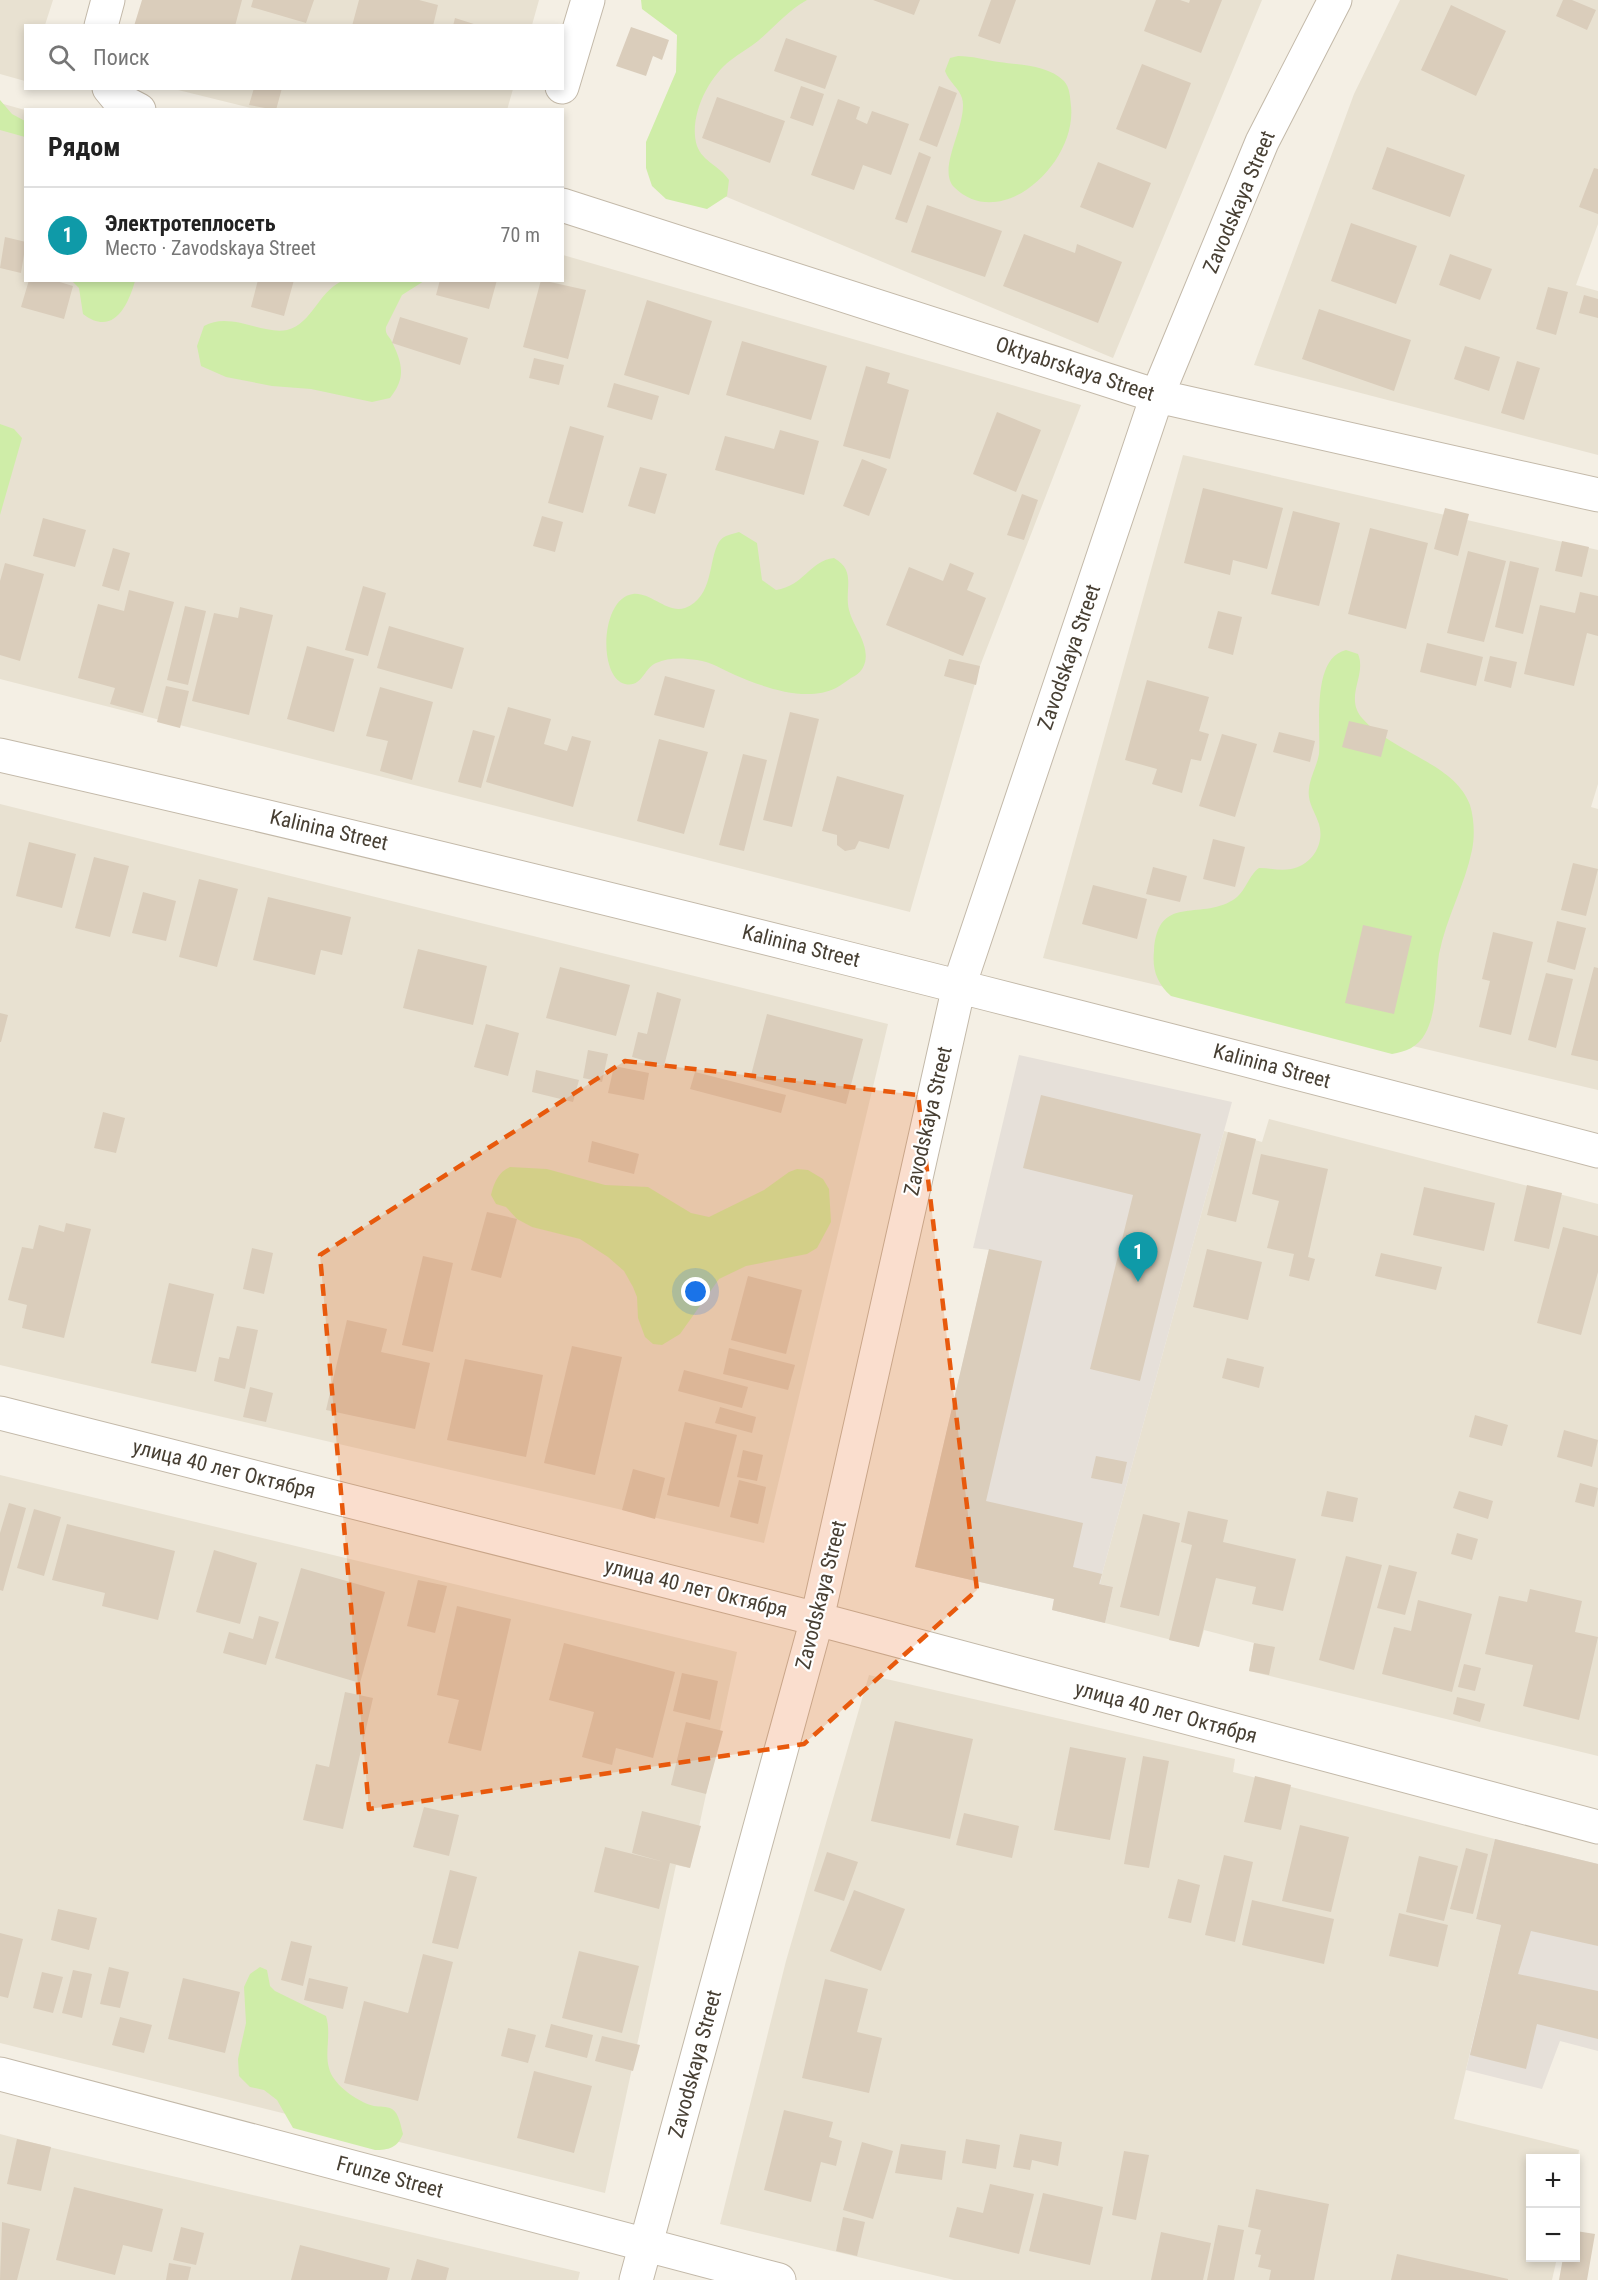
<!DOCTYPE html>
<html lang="ru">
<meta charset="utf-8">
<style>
:root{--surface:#fff;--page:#f6f6f6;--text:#222;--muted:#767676;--line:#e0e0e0;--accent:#b45309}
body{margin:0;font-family:"Roboto Condensed",sans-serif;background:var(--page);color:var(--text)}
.controls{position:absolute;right:18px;bottom:18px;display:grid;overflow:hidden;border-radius:0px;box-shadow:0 3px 9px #0003}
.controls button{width:54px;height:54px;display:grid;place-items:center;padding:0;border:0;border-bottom:2px solid var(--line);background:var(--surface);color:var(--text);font:30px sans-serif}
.you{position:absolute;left:696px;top:1292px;width:21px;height:21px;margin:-15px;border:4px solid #fff;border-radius:50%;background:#1a73e8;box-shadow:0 0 0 9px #1a73e833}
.badge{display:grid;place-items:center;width:39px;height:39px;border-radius:50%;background:var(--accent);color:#fff;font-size:20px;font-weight:700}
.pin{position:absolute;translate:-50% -50px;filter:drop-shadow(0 2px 3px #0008)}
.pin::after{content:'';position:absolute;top:32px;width:21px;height:18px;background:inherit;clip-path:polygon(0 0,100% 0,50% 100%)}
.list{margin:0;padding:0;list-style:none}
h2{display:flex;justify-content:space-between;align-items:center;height:78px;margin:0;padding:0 24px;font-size:26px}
h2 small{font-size:20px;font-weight:400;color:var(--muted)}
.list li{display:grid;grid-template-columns:39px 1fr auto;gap:18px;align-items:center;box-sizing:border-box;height:96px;padding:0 24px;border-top:2px solid var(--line)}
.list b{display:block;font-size:22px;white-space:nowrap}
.list p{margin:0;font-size:20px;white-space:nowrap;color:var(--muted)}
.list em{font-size:20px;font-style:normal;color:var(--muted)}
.icon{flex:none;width:33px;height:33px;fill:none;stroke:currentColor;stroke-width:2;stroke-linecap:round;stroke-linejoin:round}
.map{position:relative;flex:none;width:1598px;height:2280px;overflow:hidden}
.search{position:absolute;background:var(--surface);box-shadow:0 3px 9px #0003;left:24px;top:24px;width:540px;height:66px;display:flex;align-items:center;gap:15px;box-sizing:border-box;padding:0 21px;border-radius:0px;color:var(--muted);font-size:22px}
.panel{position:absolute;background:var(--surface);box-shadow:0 3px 9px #0003;left:24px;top:108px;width:540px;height:174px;border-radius:0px}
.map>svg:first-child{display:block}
.residential{fill:#e8e1d1}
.industrial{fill:#e6e0d9}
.green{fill:#cfeda8}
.building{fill:#dacdbb}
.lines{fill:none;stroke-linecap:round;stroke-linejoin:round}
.minor-casing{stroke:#c3b9a9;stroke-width:35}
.minor{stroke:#fff;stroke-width:33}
.marked{fill:#e8590c;fill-opacity:0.2;stroke:#e8590c;stroke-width:4.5;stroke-dasharray:12 8;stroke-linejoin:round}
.labels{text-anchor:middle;stroke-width:4.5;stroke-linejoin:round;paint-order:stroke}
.street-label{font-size:21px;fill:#473f33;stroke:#fff}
</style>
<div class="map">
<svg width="1598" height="2280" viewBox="0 0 1598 2280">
<rect width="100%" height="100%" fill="#f4efe4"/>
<path class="residential" d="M0 0H53L45 25 26 26 25 81 0 74Z
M145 0H539L532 25 137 26Z
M714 0H1262L1113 358 655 167Z
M1400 0H1598V224L1576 285 1598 291V455L1254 365 1354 94Z
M174 89H513L507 110 255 109Z
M0 103 25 110 26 280H562L563 255 1081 405 980 666 910 912 0 679Z
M1183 455 1598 550V784L1591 807 1598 809V1090L1043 958Z
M0 804 888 1024 764 1543 0 1365Z
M1269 1119 1598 1204V1756L1249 1671 1254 1643 1204 1630 1199 1647 1105 1623 1113 1587 1100 1584 1102 1574 1224 1131 1262 1142Z
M0 1475 737 1652 690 1868 676 1865 605 2193 0 2043Z
M869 1675 1235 1759 1233 1772 1495 1839 1476 1919 1501 1925 1454 2119 1579 2150 1576 2170V2158H1530V2258H1557L1552 2280H954L720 2224 786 1961Z
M0 2134 53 2148 580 2272 578 2280H0Z"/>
<path class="industrial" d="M1019 1055 1232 1102 1102 1574 1100 1584 1113 1587 1105 1623 1052 1610 1054 1599 915 1567 989 1250 973 1248Z
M1495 1839 1598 1864V2051L1560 2041 1542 2089 1466 2070 1501 1925 1476 1919Z"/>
<path class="green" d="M807 0C787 11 775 27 758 41 749 48 740 53 731 60 708 77 688 118 697 146 703 162 720 166 729 180L727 196 707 209 666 199 652 186 646 168V142L676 72 677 35 642 9 641 0Z
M958 56C972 56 985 60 999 62 1019 65 1048 65 1064 81 1070 88 1070 97 1071 106 1077 163 1001 234 954 187 936 168 969 123 962 98 959 88 949 82 945 71L950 58Z
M0 100 12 114 25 121V137L0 130Z
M72 281 135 280V281C128 306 113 337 83 314L79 288Z
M342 281H424L402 295 386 327C385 334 388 335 391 340 402 362 407 377 390 398L372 402 311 389 272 386 226 377 201 366 197 346 204 326C230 311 263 335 287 330 313 323 317 293 342 281Z
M0 424 14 429 22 438 0 515Z
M739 532 757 543 762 580 776 590C804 586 809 561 834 558 857 571 844 589 849 610 851 618 855 625 858 631 867 648 872 668 851 678 846 681 842 685 836 688 806 703 763 687 735 675 722 669 711 662 697 660 683 658 669 657 656 663 644 668 642 688 625 684 598 678 600 598 633 594 651 592 667 614 685 608 714 597 708 560 719 542 723 535 733 534 739 532Z
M1346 650 1358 654C1367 675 1344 697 1362 718 1391 752 1455 763 1470 805 1474 818 1475 836 1472 850 1465 885 1446 918 1439 954 1435 980 1438 1010 1425 1034 1418 1047 1405 1052 1392 1054L1171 996C1157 983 1152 970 1154 951 1158 893 1199 921 1233 900 1246 892 1248 876 1259 868 1270 868 1280 871 1291 869 1312 865 1325 844 1319 824 1315 812 1307 802 1309 789 1310 777 1317 766 1319 754 1321 727 1311 658 1346 650Z
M510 1167 547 1169 605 1185 648 1187 691 1213 709 1217 764 1190 789 1172 797 1169 808 1170 823 1179 829 1189 831 1222 817 1248 807 1254 746 1266 719 1279 680 1334 662 1345 653 1344 645 1337 638 1318 637 1297 633 1287 624 1271 608 1257 580 1239 532 1227 517 1219 506 1207 496 1204 491 1195C494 1183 498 1172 510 1167Z
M260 1967 267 1970 270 1986 275 1991 326 2016C333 2038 320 2061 335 2080 343 2091 361 2103 374 2106 379 2107 387 2106 392 2109 399 2113 401 2127 403 2134 397 2148 389 2150 375 2150L293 2128 277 2100 264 2090 250 2087 239 2076 238 2059 246 2023 244 1987 250 1974Z"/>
<path class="building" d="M142 0H242L235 26H134Z
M253 0H314L306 23 251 7Z
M359 0H419L438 5 433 26H352Z
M873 0H920L914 15Z
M991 0H1016L1000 44 978 36Z
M1156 0H1180L1189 3 1190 0H1222L1201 53 1144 31Z
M1563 0H1572L1596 10 1587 30 1556 16Z
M1451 5 1506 31 1476 96 1421 70Z
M455 18 477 25V26H453Z
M631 27 669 40 662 60 653 56 646 76 616 66Z
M786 38 837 56 825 89 774 71Z
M1142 64 1191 83 1166 149 1116 129Z
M801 86 824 94 813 126 790 118Z
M939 86 957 93 937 147 919 140Z
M254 88H282L276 110 249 105Z
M717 97 785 121 770 163 702 138Z
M838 99 860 107 856 119 867 124 872 111 909 124 891 175 863 165 854 190 811 175Z
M1387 147 1465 175 1450 217 1372 189Z
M919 152 931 157 907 223 895 219Z
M1098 162 1151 183 1133 228 1080 207Z
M1594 168 1598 169V214L1579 207Z
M927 205 1002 231 985 277 911 252Z
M1351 223 1417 246 1396 304 1331 281Z
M1024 234 1075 253 1077 244 1122 262 1098 323 1003 286Z
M5 237 26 242 21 273 0 268Z
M1450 254 1492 269 1480 300 1439 285Z
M29 280H53L73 286 64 319 21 307Z
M258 280H294L284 316 251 307Z
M440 280H497L489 309 436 295Z
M541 280 586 290 568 359 523 347Z
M1548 287 1568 292 1556 335 1536 329Z
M1584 295 1598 299V318L1579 313Z
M647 300 712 321 689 395 624 375Z
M1319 309 1411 340 1394 391 1302 359Z
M400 317 468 338 460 365 392 343Z
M742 341 827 366 811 420 726 395Z
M1465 346 1500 357 1489 391 1454 379Z
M534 358 564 365 559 385 529 378Z
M1517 361 1540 368 1524 420 1501 413Z
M866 366 890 373 887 383 909 390 890 459 843 446Z
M614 383 659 396 652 420 607 407Z
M997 412 1041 430 1016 492 973 474Z
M570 426 604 436 583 513 548 503Z
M780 430 819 441 804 495 715 470 725 436 774 449Z
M862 459 887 469 869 516 843 506Z
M640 467 667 474 655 514 628 506Z
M1203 488 1283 508 1267 569 1233 560 1230 575 1184 563Z
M1022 494 1038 500 1024 540 1007 535Z
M1445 508 1469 514 1458 556 1434 549Z
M1293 511 1340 523 1319 606 1271 594Z
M542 516 563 522 555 552 533 546Z
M43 518 86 530 75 567 33 556Z
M1370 528 1428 543 1406 629 1348 614Z
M1562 541 1589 547 1582 577 1555 571Z
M113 548 130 553 119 591 102 586Z
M1468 551 1506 561 1484 642 1447 633Z
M1510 561 1539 568 1523 634 1495 627Z
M5 563 44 574 20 661 0 655V581Z
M950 563 974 573 967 590 986 598 963 656 886 625 909 567 943 581Z
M363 586 386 593 368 656 345 650Z
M129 590 174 602 143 713 110 704 115 688 78 678 98 604 124 611Z
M1580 592 1598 596V636L1587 633 1574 686 1524 674 1540 605 1575 613Z
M185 606 206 611 188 685 167 680Z
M240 607 273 615 249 715 192 701 214 613 238 618Z
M1218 611 1242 617 1233 655 1208 648Z
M389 626 464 648 452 689 377 668Z
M1427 643 1483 657 1476 686 1420 672Z
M307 646 354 659 334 732 287 719Z
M1490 656 1517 662 1511 688 1484 681Z
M949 659 980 666 976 685 944 676Z
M665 676 715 690 704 728 654 715Z
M1147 680 1209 697 1199 731 1209 734 1201 761 1191 759 1182 793 1152 784 1157 769 1125 760Z
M166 686 189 691 180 728 157 722Z
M380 687 433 702 412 780 380 771 388 741 366 736Z
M508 707 551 719 544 744 567 751 572 736 591 741 573 807 486 782Z
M790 712 819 719 792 827 763 820Z
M1349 721 1388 730 1381 757 1342 747Z
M473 730 495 736 481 788 458 782Z
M1279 732 1315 741 1310 762 1273 752Z
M1222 734 1257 744 1235 817 1199 806Z
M659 739 708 752 684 834 637 821Z
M743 754 767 760 744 851 719 845Z
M837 776 904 795 889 849 859 841 855 849 845 851 837 845V835L822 831Z
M1213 839 1245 847 1235 887 1203 879Z
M29 842 76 854 62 908 16 896Z
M94 857 129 866 110 937 75 928Z
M1573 863 1598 869 1586 916 1561 910Z
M1153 867 1187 876 1180 902 1146 894Z
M199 879 238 889 217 967 179 957Z
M1093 885 1147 899 1137 939 1082 924Z
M143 892 176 901 166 941 132 933Z
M268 897 351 917 342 955 321 950 315 975 253 960Z
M1557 921 1586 928 1575 970 1547 962Z
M1363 925 1412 936 1394 1014 1345 1003Z
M1493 932 1533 942 1511 1035 1479 1027 1490 981 1482 979Z
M418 949 487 966 473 1025 403 1008Z
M560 967 630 985 616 1036 546 1018Z
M1594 967 1598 968V1061L1571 1055Z
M1546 973 1573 979 1556 1048 1528 1040Z
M657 992 681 999 664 1066 632 1057 638 1032 647 1034Z
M0 1013 8 1015 1 1042H0Z
M767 1014 863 1039 846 1104 750 1079Z
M486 1024 519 1033 508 1076 474 1067Z
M588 1050 608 1054 602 1082 583 1078Z
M614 1066 649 1073 644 1100 608 1093Z
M536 1070 579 1080 573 1102 532 1092Z
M695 1072 786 1095 781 1113 690 1089Z
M1041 1095 1201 1134 1140 1381 1090 1369 1133 1195 1023 1168Z
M103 1112 125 1118 116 1153 94 1148Z
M1228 1132 1256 1139 1236 1222 1207 1215Z
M592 1141 639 1154 634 1174 588 1162Z
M1261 1154 1328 1169 1308 1257 1315 1259 1309 1281 1289 1276 1294 1254 1267 1248 1279 1201 1252 1194Z
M1527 1185 1562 1193 1549 1249 1514 1241Z
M1424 1187 1495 1203 1484 1251 1413 1235Z
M487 1212 517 1219 501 1278 471 1270Z
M66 1223 91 1229 64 1338 22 1328 27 1305 8 1300 22 1247 33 1249 39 1225 64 1232Z
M1563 1227 1598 1236V1272L1581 1335 1537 1323Z
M252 1248 273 1253 264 1294 243 1289Z
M989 1249 1042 1261 986 1501 1083 1523 1073 1567 1102 1574 1099 1584 1113 1587 1105 1623 1052 1610 1054 1599 915 1567Z
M1207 1249 1262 1262 1248 1320 1193 1307Z
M1381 1253 1442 1267 1436 1290 1375 1276Z
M423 1256 453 1263 433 1352 402 1345Z
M748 1276 802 1290 786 1354 731 1340Z
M169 1283 214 1294 196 1372 151 1363Z
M347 1320 387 1329 381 1352 430 1363 415 1429 326 1410Z
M237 1326 258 1330 245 1389 214 1381 219 1357 229 1359Z
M572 1346 622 1357 595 1475 544 1463Z
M729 1348 795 1365 788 1390 723 1374Z
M1227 1358 1264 1367 1259 1388 1222 1378Z
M465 1359 543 1375 526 1457 447 1440Z
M684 1370 748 1387 742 1408 678 1391Z
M250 1387 273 1393 266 1422 243 1417Z
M720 1407 756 1417 752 1433 715 1423Z
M1475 1415 1508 1425 1502 1446 1469 1437Z
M685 1422 737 1435 719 1507 667 1495Z
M1564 1430 1598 1440 1592 1467 1557 1457Z
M743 1450 763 1455 757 1481 737 1477Z
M1096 1456 1127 1462 1122 1484 1091 1478Z
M633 1469 665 1478 655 1519 622 1510Z
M739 1480 766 1487 758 1524 730 1517Z
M1580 1483 1598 1488 1594 1507 1575 1502Z
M1327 1491 1358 1498 1353 1522 1321 1516Z
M1459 1491 1493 1501 1488 1519 1453 1508Z
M9 1503 26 1508 3 1591 0 1590V1533Z
M34 1509 61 1517 44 1576 17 1568Z
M1188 1511 1228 1520 1223 1542 1296 1559 1283 1611 1252 1604 1256 1587 1216 1578 1199 1647 1169 1640 1192 1545 1181 1542Z
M1143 1514 1180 1523 1159 1616 1120 1607Z
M67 1524 175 1551 158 1620 102 1606 105 1593 52 1580Z
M1457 1533 1478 1539 1472 1560 1451 1554Z
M214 1550 257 1563 240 1624 196 1612Z
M1346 1556 1382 1565 1354 1670 1319 1660Z
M1389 1565 1417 1572 1405 1615 1377 1608Z
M301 1568 385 1592 360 1683 275 1658Z
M418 1580 447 1586 435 1633 407 1626Z
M1530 1589 1582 1601 1575 1632 1598 1637 1579 1720 1523 1706 1533 1665 1485 1654 1499 1596 1527 1602Z
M1418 1600 1472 1614 1452 1692 1382 1674 1394 1627 1411 1631Z
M457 1606 511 1619 481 1751 448 1743 459 1700 437 1695Z
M259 1616 279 1622 266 1665 223 1653 229 1632 253 1639Z
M564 1643 675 1672 653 1758 616 1748 612 1765 582 1757 594 1712 549 1700Z
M1254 1643 1275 1647 1269 1675 1249 1671Z
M1464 1664 1481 1668 1475 1691 1458 1687Z
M682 1673 718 1681 710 1720 673 1711Z
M345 1692 373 1698 343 1829 303 1820 316 1764 329 1767Z
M1457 1697 1485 1704 1480 1722 1453 1714Z
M895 1721 973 1739 950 1839 871 1821Z
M686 1722 723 1731 706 1794 671 1785Z
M1070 1747 1126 1758 1110 1840 1054 1830Z
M1143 1756 1169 1761 1149 1868 1124 1864Z
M1255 1776 1291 1785 1281 1830 1244 1822Z
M424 1807 459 1815 449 1856 413 1847Z
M642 1811 701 1826 690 1868 670 1863 659 1909 594 1892 605 1847 664 1862 632 1853Z
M964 1813 1019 1826 1012 1858 956 1845Z
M1300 1825 1349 1837 1331 1912 1282 1901Z
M1495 1839 1598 1864V1946L1531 1931 1518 1974 1598 1991V2039L1537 2024 1526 2069 1470 2055 1501 1925 1476 1919Z
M1466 1848 1488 1854 1473 1914 1450 1909Z
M827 1852 858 1862 844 1901 814 1891Z
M1224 1855 1253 1862 1235 1942 1205 1935Z
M1419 1856 1458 1866 1444 1921 1406 1912Z
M450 1870 477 1877 458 1949 432 1943Z
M1178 1879 1200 1885 1191 1923 1168 1918Z
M854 1890 905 1909 881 1971 830 1951Z
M1252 1900 1334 1919 1324 1964 1242 1945Z
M58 1909 97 1918 89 1950 51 1940Z
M1399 1913 1448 1925 1438 1967 1389 1956Z
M0 1933 23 1939 8 1998 0 1996Z
M291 1941 312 1946 303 1986 281 1980Z
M579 1951 639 1966 622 2033 562 2018Z
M423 1954 453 1962 418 2101 344 2083 364 2001 408 2013Z
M109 1967 129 1972 120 2008 100 2004Z
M73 1970 92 1974 82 2018 62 2013Z
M42 1972 63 1977 53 2013 33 2008Z
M183 1978 240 1992 225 2053 168 2039Z
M309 1978 348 1987 343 2009 304 2000Z
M825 1979 868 1989 857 2032 882 2038 869 2093 802 2078Z
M120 2017 152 2025 144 2053 112 2045Z
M551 2024 593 2035 587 2058 545 2047Z
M508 2028 536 2035 528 2063 501 2056Z
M602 2036 640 2045 633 2071 595 2061Z
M534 2071 592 2086 574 2153 517 2138Z
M784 2110 833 2122 829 2137 842 2141 836 2166 821 2162 811 2202 764 2190Z
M1020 2134 1062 2142 1058 2166 1032 2160 1030 2170 1013 2167Z
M17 2139 51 2147 41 2191 7 2184Z
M966 2139 1000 2145 996 2169 962 2163Z
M862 2142 893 2151 873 2219 843 2210Z
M901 2144 946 2151 942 2180 895 2173Z
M1124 2151 1149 2155 1136 2220 1112 2215Z
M990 2184 1034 2194 1019 2254 949 2237 957 2207 983 2213Z
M74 2187 163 2209 152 2252 123 2245 115 2275 56 2260Z
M1256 2189 1329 2204 1314 2280H1269L1271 2270 1258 2267 1261 2255 1255 2254 1261 2230 1248 2227Z
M1043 2193 1103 2207 1090 2265 1029 2251Z
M843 2217 865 2222 857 2256 836 2251Z
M2 2222 30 2229 17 2280H0Z
M1218 2225 1244 2230 1234 2280H1207Z
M181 2227 204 2233 196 2265 173 2260Z
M1576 2231 1595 2234 1587 2280H1559L1563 2258H1576Z
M1161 2232 1211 2243 1203 2280H1151Z
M300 2245 390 2268 387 2280H291Z
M1397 2254 1508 2279V2280H1391Z
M417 2259 449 2268 446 2280H411Z
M169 2263 191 2267 188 2280H166Z"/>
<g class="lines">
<g class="minor-casing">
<path id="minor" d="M101 26 108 0
M562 87 588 0
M109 88 118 99 139 110
M562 205 1157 396 1598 495
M0 755C535 876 1067 1013 1598 1151
M0 1413 817 1619 1598 1827
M0 2074 779 2280
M636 2280 817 1619 959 986 1157 396 1262 142 1335 0"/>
</g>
<use href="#minor" class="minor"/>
</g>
<path class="marked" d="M625 1061 918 1095 977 1590 804 1744 369 1809 320 1255Z"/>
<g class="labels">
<g class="street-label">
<text transform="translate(1239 202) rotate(-67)" y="7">Zavodskaya Street</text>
<text transform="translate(1075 369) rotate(18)" y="7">Oktyabrskaya Street</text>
<text transform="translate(1069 657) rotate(-71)" y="7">Zavodskaya Street</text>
<text transform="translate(329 830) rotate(13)" y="7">Kalinina Street</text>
<text transform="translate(801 946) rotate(14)" y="7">Kalinina Street</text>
<text transform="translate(1272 1066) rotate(15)" y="7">Kalinina Street</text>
<text transform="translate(928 1121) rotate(-77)" y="7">Zavodskaya Street</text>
<text transform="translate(224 1469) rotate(14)" y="7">улица 40 лет Октября</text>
<text transform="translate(696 1588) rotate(14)" y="7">улица 40 лет Октября</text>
<text transform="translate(821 1595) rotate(-76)" y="7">Zavodskaya Street</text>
<text transform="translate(1166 1712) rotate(15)" y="7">улица 40 лет Октября</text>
<text transform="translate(695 2064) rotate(-75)" y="7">Zavodskaya Street</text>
<text transform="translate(390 2177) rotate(15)" y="7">Frunze Street</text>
</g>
</g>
</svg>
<div class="controls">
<button>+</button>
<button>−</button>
</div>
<div class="you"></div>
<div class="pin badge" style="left:1138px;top:1282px;background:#0f9aa8">1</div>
<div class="search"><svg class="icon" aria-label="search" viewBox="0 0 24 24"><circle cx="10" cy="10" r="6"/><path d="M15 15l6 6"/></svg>Поиск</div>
<section class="panel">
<h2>Рядом<small></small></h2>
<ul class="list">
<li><span class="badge" style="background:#0f9aa8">1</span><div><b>Электротеплосеть</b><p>Место · Zavodskaya Street</p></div><em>70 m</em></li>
</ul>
</section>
</div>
